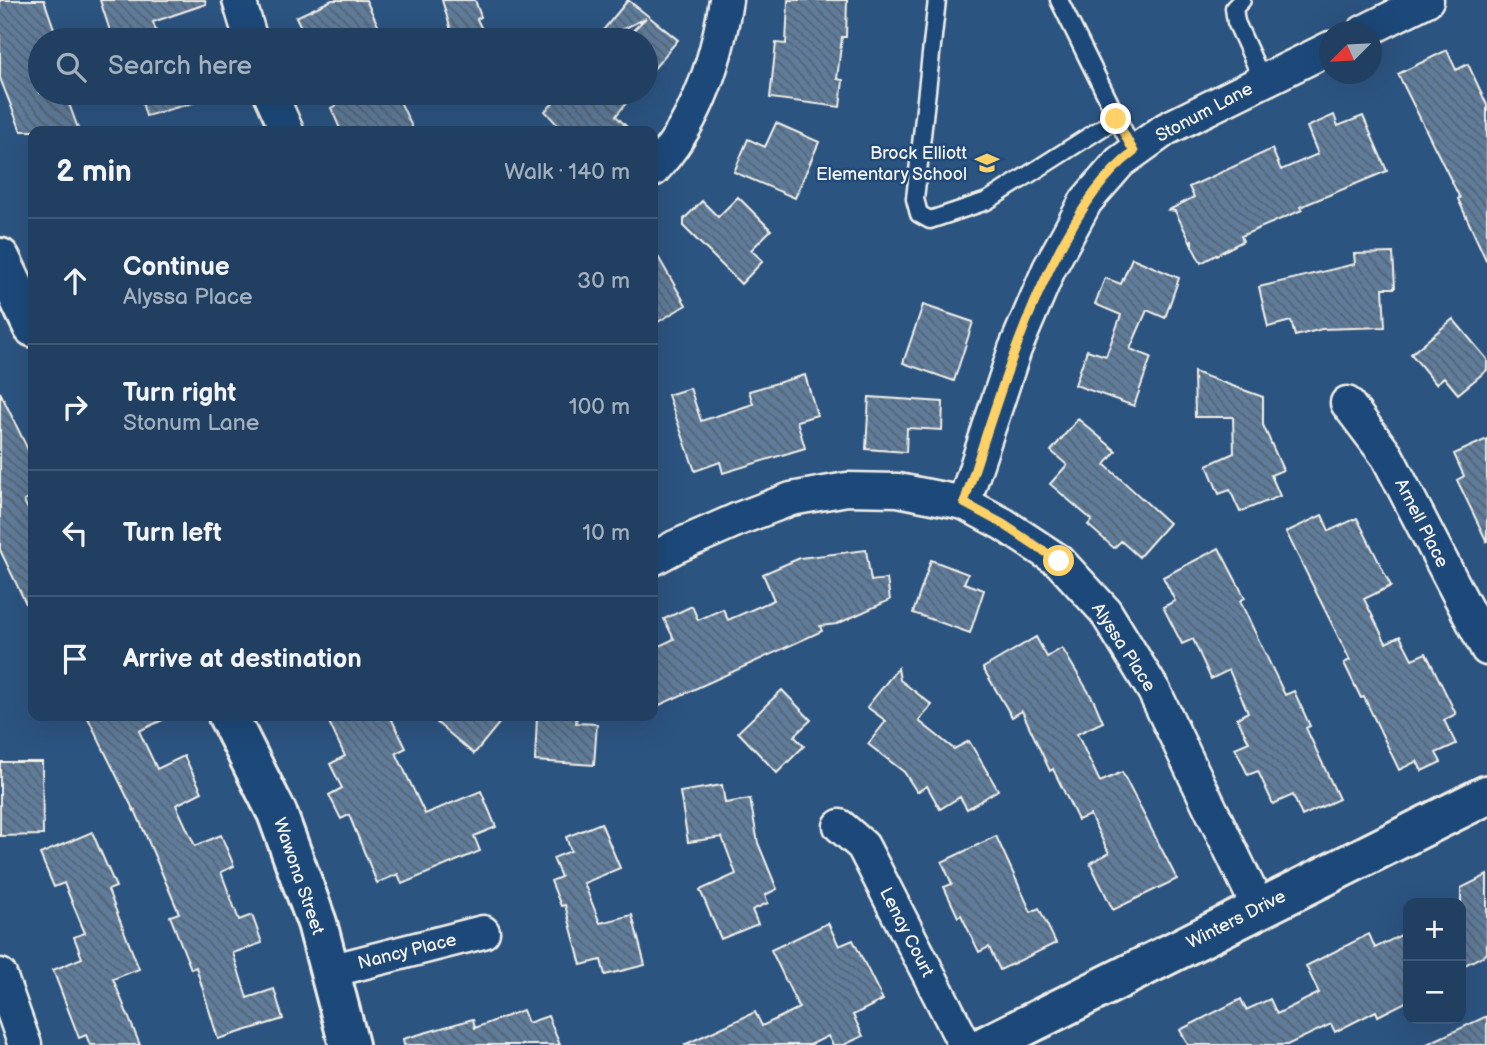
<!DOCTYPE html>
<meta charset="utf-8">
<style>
:root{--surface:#213f61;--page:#2d4a6a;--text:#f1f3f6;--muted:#a2afbd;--line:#3e5876}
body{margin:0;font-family:"Balsamiq Sans",sans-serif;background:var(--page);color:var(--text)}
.controls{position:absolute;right:21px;bottom:21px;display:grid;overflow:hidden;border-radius:14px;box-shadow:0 7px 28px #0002}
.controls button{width:63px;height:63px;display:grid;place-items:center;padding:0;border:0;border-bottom:2px solid var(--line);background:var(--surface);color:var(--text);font:35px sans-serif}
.compass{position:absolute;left:1319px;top:21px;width:63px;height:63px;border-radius:50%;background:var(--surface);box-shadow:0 7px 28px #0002;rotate:246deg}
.stop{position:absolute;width:21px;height:21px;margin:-16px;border:5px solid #ffd166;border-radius:50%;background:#fff}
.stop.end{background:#ffd166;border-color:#fff;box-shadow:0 2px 7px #0008}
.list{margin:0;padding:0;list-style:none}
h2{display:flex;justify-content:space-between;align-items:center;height:91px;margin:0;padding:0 28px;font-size:30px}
h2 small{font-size:23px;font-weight:400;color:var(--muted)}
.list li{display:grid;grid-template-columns:46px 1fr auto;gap:21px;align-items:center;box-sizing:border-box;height:126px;padding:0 28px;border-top:2px solid var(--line)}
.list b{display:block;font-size:26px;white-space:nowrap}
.list p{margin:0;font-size:23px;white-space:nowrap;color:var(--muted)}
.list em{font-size:23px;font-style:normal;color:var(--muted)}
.icon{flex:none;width:38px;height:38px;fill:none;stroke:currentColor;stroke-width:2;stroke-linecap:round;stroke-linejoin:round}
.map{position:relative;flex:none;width:1487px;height:1045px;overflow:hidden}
.search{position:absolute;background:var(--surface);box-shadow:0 7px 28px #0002;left:28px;top:28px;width:630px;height:77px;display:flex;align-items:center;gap:18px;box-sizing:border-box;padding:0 24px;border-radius:38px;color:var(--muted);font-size:26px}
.panel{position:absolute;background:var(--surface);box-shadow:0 7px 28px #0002;left:28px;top:126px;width:630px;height:595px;border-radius:14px}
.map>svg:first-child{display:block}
.building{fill:url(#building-back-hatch);stroke:#f4f1e8;stroke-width:2}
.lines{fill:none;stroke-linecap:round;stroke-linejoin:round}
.service-casing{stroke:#f4f1e8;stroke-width:21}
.minor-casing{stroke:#f4f1e8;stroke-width:37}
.tertiary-casing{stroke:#f4f1e8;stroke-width:44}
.service{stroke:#1f4a7a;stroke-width:16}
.minor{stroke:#1f4a7a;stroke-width:32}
.tertiary{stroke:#1f4a7a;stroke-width:38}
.route{stroke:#ffd166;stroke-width:9}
.labels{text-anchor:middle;stroke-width:5;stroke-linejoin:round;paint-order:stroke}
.street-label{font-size:18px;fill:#f4f1e8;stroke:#1f4a7a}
.poi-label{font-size:18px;fill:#f4f1e8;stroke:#1f4a7a;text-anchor:end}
</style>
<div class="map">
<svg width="1487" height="1045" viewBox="0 0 1487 1045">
<defs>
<pattern id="building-back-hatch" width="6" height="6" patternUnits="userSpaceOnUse" patternTransform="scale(1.75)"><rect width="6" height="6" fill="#5e7b9a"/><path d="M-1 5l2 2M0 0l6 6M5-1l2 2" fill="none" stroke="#556474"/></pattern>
</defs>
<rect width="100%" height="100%" fill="#2c5481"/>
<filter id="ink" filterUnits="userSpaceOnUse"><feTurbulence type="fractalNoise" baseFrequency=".0143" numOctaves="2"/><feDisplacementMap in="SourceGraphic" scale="14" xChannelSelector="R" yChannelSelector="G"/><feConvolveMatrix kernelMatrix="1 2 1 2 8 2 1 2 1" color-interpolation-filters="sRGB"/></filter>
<g filter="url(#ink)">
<path class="building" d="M0 0H44L58 40H40V93H65L79 131H21L0 78Z
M100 0H205L206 4 153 22 159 40H113Z
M332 0H366L385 40H307L296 17Z
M442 0H475L481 17 477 19 487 40H454Z
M628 0 678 40 646 78V40H623L646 18 600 40H595Z
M788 0H847L846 37H842L837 79 843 80 840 107 770 98 776 43 786 44Z
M1447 50 1456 70 1468 64 1487 105V262L1458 199 1460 198 1398 74Z
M139 93H206L207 99 146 116Z
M331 93H396L414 131H341L331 108 337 105Z
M553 93H634L616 116 631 131H563L545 111 561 96Z
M1334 115 1338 126 1363 116 1387 171 1300 207 1302 210 1241 236 1243 241 1201 263 1192 246V239L1191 243 1175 211 1169 210 1194 197 1189 187 1272 149 1281 170 1318 154 1307 127Z
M776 123 819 142 795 198 734 172 748 139 765 147Z
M738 197 771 230 751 250 763 261 741 284 684 227V219L702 201 718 217Z
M653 248 686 305 653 325Z
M1393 253 1395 288H1383L1385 327 1322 329 1295 336 1291 321 1268 327 1259 287 1355 264 1354 254Z
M1132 258 1179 278 1165 318 1147 310 1130 349 1151 357 1134 406 1075 385 1087 350 1106 356 1121 315 1095 304 1105 278 1121 284Z
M923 305 973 322 954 381 903 363Z
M1453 319 1487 359V370L1458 394 1444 377 1436 384 1411 354Z
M1194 372 1263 397V425L1283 470 1271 475 1280 496 1240 512 1230 490 1219 494 1207 465 1234 453 1233 417H1195Z
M805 375 817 415 797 421 805 448 723 473 720 462 695 471 668 395 690 388 701 421 753 404 749 391Z
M0 392 33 460V497L24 501 33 520V618L0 550Z
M869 397 943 402 942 430 907 428 906 452 866 449Z
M1078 419 1116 451 1105 465 1169 523 1139 557 1121 541 1114 548 1088 525 1092 520 1050 484 1067 465 1051 451Z
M1487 439V542L1457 480 1464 476 1454 454Z
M1322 515 1329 531 1357 518 1391 586 1364 599 1386 643 1400 636 1412 659 1426 653 1456 714 1444 720 1456 744 1436 753 1441 762 1422 771 1417 761 1399 770 1364 697 1361 698 1344 663 1350 660 1286 532Z
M1219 548 1245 598 1240 601 1285 695 1294 691 1310 726 1306 728 1339 799 1302 816 1293 795 1273 804 1258 771 1248 775 1235 748 1249 742 1237 718 1248 712 1229 670 1211 679 1193 639 1182 644 1163 607 1175 601 1163 577Z
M866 550 871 581 887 579 890 600 837 624 820 626 822 631 653 708V649L674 639 664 619 692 606 698 620 723 609 728 620 774 600 763 574 800 558Z
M931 560 968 574 964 583 984 590 970 633 913 613Z
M1036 637 1047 657 1062 648 1094 701 1103 722 1077 734 1100 782 1122 772 1177 879 1113 910 1090 863 1109 853 1090 815 1078 820 1053 769 1050 771 1022 711 1012 717 983 668Z
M898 668 900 680 932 705 919 721 954 749 969 741 998 790 967 809 960 797 940 809 927 786 917 792 904 772 868 744 886 721 867 707Z
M782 690 811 720 794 736 804 746 777 773 738 732Z
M87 716H171L139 731 157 769 184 756 202 792 176 805 195 846 221 835 234 866 221 872 239 920 252 915 262 943 233 953 247 998 274 989 283 1019 218 1039 196 967 191 969 170 916 179 913 135 810 134 811Z
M326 716H390L406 748 396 753 425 814 481 791 496 827 474 836 480 851 402 884 398 874 377 883 349 815 341 819 329 795 342 788 330 764 345 756Z
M429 716H505L474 754Z
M537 716H577L576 723 597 724 594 765 535 761Z
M0 762H42L43 835 0 836Z
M722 785 725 803 750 799 758 843 777 889 765 895 768 903 752 910 758 924 721 939 700 890 736 874 722 837 688 842 680 792Z
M601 823 620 868 584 883 600 923 632 915 645 965 605 975 601 960 581 965 565 905 561 906 551 881 561 877 553 858 571 851 566 837Z
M92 832 116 887 108 890 139 969 113 979 140 1045H90L86 1035 79 1038 53 970 82 958 74 937 85 933 64 883 54 887 40 854Z
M996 836 1031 912 1039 908 1056 943 1000 970 989 947 979 952 961 915 958 917 944 887 952 884 942 862Z
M1487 875V954L1461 967V888Z
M828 923 839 946 853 940 883 1000 853 1015 863 1036 844 1045H833L828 1036 810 1045H684L755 1012 762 1026 799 1008 771 950Z
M1369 934 1375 948 1401 935 1408 950V1001L1378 1016 1376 1011 1335 1032 1331 1024 1287 1045H1188L1180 1030 1241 999 1246 1010 1270 999 1277 1014 1319 993 1306 966Z
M523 1010 528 1023 548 1016 560 1045H404L403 1039 473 1019 475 1028Z
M1487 1016V1045H1425Z"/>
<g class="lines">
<g class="service-casing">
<path id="service" d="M937 0 915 199 919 214 930 220 987 201 1116 119
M1059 0 1134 152
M1242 0 1234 8 1236 22 1263 81"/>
</g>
<g class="minor-casing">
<path id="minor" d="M239 0 251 40
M1363 32 1427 0
M270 93 287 131
M653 170C696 124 717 61 726 0
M1347 403 1387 456 1487 649
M964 503 1015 349 1049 269 1086 201 1120 162 1166 129 1330 48
M653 559 675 547 741 518 791 499 847 489 898 490 964 503 1003 524 1059 561 1105 611 1154 691 1258 907
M840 826 863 846 965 1045
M330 971 483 932
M0 975 25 1045"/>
</g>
<g class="tertiary-casing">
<path id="tertiary" d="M0 258 33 327
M228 716 277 813 317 923 349 1045
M987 1045 1487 795"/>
</g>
<use href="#service" class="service"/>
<use href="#minor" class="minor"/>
<use href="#tertiary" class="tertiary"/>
</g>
</g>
<g class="lines" filter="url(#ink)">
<path class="route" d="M1059 561 1003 524 964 503C993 414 1020 322 1065 239 1084 206 1103 175 1134 152L1116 119"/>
</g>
<defs>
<g id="school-bare" transform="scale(1.89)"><path d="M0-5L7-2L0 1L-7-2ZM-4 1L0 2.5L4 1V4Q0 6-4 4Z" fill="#ffd166" stroke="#1f4a7a" stroke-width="2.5" paint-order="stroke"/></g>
</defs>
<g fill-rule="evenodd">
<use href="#school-bare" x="987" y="163"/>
</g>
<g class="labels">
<g class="street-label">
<text transform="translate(1204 112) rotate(-28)" y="6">Stonum Lane</text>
<text transform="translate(1422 523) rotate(63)" y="6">Arnell Place</text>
<text transform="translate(1124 647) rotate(57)" y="6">Alyssa Place</text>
<text transform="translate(299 876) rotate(71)" y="6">Wawona Street</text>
<text transform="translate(1236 919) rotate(-27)" y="6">Winters Drive</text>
<text transform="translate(907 932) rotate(63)" y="6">Lenay Court</text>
<text transform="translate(407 951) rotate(-14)" y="6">Nancy Place</text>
</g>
<g class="poi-label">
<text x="967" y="159">Brock Elliott<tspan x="967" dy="21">Elementary School</tspan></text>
</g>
</g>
</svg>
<div class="controls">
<button>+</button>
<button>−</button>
</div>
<svg class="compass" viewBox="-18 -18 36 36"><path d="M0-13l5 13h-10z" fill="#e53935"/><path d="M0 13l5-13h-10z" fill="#a2afbd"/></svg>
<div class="stop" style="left:1059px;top:561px"></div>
<div class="stop end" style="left:1116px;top:119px"></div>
<div class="search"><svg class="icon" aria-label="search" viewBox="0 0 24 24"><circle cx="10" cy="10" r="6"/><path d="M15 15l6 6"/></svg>Search here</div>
<section class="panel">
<h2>2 min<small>Walk · 140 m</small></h2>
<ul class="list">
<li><svg class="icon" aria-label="ahead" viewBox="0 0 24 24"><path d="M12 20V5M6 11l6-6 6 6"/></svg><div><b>Continue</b><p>Alyssa Place</p></div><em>30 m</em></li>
<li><svg class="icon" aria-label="right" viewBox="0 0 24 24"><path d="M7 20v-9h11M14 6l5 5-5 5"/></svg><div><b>Turn right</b><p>Stonum Lane</p></div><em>100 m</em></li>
<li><svg class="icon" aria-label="left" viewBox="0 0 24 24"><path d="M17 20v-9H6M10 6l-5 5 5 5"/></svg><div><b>Turn left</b></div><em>10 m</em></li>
<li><svg class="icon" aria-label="arrive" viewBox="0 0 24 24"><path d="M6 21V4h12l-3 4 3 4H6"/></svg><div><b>Arrive at destination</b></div></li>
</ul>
</section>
</div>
